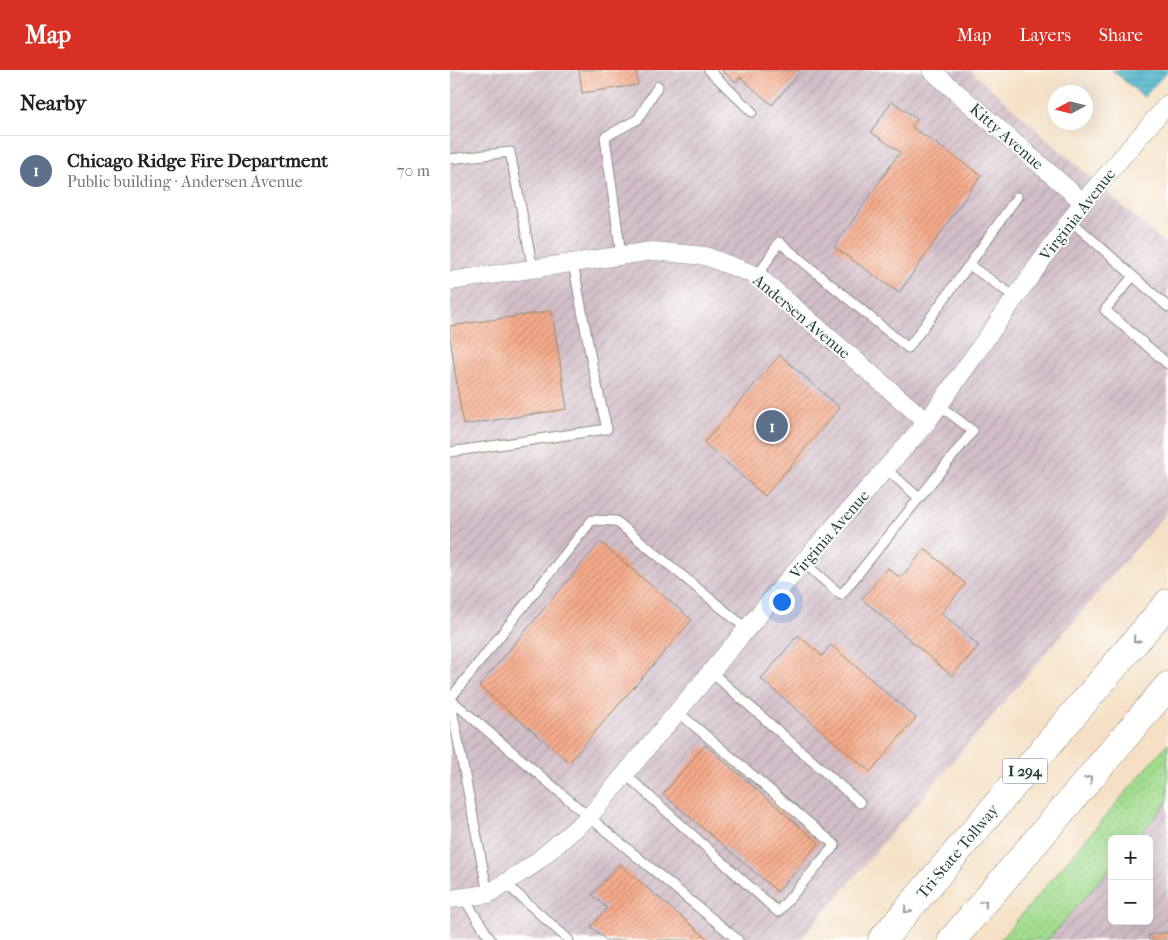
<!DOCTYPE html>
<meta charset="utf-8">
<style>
:root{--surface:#fff;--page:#f2f2f2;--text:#222;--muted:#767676;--line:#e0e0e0;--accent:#d93025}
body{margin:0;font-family:"IM FELL French Canon",serif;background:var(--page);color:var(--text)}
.controls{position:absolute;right:15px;bottom:15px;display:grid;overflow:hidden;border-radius:8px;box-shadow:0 5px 20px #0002}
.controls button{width:45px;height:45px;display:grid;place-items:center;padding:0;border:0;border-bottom:1px solid var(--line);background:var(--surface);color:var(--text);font:25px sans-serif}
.compass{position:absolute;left:598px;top:15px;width:45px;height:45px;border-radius:50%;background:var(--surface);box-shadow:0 5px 20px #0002;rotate:263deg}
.you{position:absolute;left:331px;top:531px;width:18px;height:18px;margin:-12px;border:4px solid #fff;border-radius:50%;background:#1a73e8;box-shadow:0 0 0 8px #1a73e833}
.badge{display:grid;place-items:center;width:32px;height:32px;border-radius:50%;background:var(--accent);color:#fff;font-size:16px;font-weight:700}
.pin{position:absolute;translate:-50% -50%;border:2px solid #fff;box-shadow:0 1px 5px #0006}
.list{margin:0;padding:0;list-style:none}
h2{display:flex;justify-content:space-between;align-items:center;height:65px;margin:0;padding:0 20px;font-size:21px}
h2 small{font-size:16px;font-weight:400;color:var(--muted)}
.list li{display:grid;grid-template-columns:32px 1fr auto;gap:15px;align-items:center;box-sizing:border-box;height:70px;padding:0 20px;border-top:1px solid var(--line)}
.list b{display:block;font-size:19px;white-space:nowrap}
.list p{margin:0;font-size:16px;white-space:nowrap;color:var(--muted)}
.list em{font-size:16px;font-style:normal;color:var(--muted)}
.map{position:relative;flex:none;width:718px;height:870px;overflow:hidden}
header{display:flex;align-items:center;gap:30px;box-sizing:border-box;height:70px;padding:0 25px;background:var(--accent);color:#fff}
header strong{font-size:24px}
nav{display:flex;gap:28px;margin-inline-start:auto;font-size:18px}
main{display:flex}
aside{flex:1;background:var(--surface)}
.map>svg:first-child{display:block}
.industrial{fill:url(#industrial-furrows)}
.grass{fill:url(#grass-dots);stroke:#608c61}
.water{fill:url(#water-rules);stroke:#34787e}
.pier{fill:#f5e0c5}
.building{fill:url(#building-hatch)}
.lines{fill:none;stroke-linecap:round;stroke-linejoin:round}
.service-casing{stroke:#8a8e7c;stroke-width:11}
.minor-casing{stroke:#8a8e7c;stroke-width:19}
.motorway-casing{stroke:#8a8e7c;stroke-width:29}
.service{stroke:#fff;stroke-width:9}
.minor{stroke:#fff;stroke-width:18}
.motorway{stroke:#fff;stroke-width:28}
.oneway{stroke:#8f9e9a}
.labels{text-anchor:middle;stroke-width:4;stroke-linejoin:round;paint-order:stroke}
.shield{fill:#fff;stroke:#627771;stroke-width:1}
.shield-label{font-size:15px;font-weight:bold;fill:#1f3d34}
.street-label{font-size:16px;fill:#1f3d34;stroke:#fff}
</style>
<header>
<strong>Map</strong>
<nav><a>Map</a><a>Layers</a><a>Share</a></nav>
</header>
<main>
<aside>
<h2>Nearby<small></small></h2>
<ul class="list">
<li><span class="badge" style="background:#5c6f8a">1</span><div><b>Chicago Ridge Fire Department</b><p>Public building · Andersen Avenue</p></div><em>70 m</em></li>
</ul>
</aside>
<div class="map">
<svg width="718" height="870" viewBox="0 0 718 870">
<defs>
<pattern id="industrial-furrows" width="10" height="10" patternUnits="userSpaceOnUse" patternTransform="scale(1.25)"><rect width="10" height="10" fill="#d2bdc8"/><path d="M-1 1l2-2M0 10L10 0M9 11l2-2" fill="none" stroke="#b4a3ac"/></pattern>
<pattern id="grass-dots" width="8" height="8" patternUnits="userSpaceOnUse" patternTransform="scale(1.25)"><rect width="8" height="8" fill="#a2dc8e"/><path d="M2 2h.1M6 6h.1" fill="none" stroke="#8bbe7b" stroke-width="1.8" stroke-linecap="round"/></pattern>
<pattern id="water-rules" width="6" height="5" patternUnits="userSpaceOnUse" patternTransform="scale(1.25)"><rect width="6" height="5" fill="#4ab2c8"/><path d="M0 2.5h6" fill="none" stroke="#3d92a3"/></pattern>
<pattern id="building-hatch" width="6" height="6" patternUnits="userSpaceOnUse" patternTransform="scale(1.25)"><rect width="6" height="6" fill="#f6aa8a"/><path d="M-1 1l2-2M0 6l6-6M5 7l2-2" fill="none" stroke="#c78c72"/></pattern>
</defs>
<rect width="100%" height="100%" fill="#fff"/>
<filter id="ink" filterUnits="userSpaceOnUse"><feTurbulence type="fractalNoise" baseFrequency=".02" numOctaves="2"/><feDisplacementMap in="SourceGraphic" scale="10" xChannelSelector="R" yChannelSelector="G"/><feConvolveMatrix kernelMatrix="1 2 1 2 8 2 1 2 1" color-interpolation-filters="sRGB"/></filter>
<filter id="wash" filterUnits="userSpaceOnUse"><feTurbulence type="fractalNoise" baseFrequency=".0096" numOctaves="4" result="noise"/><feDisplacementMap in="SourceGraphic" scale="20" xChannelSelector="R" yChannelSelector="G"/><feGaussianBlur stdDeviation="1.12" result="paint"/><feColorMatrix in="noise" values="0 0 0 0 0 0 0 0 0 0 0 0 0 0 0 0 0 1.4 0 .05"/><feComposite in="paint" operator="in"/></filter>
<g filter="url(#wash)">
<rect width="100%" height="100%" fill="#f5e0c5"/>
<path class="industrial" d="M0 0H520L718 177V441L350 870H0Z
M718 731V870H598L662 796V851H699V769H686Z"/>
<path class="grass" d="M718 673V731L686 769H662V796L598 870H550Z"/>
<path class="water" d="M662 0H718V48Z"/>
<path class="pier" d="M718 1V51L692 30Z"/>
<g id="blocks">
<path class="building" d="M129 0H186L188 15 132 23Z
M271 0H348L350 2 322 35 290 7 286 12Z
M442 31 467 49 462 57 531 105 449 223 384 177 450 82 421 62Z
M102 241 117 339 13 355 0 267V256Z
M330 285 390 338 315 426 254 373Z
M150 472 242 550 119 692 29 616Z
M475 479 516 514 491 543 529 576 502 606 412 529 438 498 450 508Z
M348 565 372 586 381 575 466 648 420 702 311 609Z
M255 675 369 773 328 822 213 724Z
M169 794 259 870H156L141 857 157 838 142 825Z
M718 862V870H699L698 865Z"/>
</g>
</g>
<g filter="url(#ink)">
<use href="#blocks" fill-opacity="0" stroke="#8a8e7c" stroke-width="1"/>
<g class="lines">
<g class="service-casing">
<path id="service" d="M259 0 302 42
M0 89 60 82 83 199
M620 150 718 237
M171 185 155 67 188 49 208 16
M308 206 329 172 458 278 519 195
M683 206 655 240 718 294
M565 227 519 195 567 127
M0 382 157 359 142 294 123 193
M436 399 469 428
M353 492 391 525 523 361 489 335
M261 602 410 733
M0 629 139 747 288 870
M175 704 328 842 385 775 228 642
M55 813 119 870
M38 824 0 629 142 450 166 451 297 559
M13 827 41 870"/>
</g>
<g class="minor-casing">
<path id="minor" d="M481 0 633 132
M0 211 202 181 255 186 308 206 477 352
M0 829 38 824 84 794 139 747 353 492 477 352 633 132 718 34"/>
</g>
<g class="motorway-casing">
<path id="motorway" d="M432 870 718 533
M502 870 718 616"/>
</g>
<use href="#service" class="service"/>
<use href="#minor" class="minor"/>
<use href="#motorway" class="motorway"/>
</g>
<defs><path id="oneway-chevron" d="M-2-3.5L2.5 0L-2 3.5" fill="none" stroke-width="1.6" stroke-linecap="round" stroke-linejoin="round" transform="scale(1.25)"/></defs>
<g class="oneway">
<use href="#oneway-chevron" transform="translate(686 570) rotate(130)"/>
<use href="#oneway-chevron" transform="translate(639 709) rotate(-49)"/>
<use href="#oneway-chevron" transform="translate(534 833) rotate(-50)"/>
<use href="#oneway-chevron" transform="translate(457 840) rotate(130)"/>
</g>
</g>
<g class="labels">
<rect class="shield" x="552.5" y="688.5" width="45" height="25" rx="4"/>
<g class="shield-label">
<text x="575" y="706">I 294</text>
</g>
<g class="street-label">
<text transform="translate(557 66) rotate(41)" y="6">Kitty Avenue</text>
<text transform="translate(627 144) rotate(-52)" y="6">Virginia Avenue</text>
<text transform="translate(352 246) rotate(40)" y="6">Andersen Avenue</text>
<text transform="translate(379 464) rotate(-49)" y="6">Virginia Avenue</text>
<text transform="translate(507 781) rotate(-50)" y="6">Tri-State Tollway</text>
</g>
</g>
</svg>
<div class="controls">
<button>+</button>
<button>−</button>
</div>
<svg class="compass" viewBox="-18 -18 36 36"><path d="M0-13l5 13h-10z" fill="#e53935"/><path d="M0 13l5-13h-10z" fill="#767676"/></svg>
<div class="you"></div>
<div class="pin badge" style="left:322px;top:356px;background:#5c6f8a">1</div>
</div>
</main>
